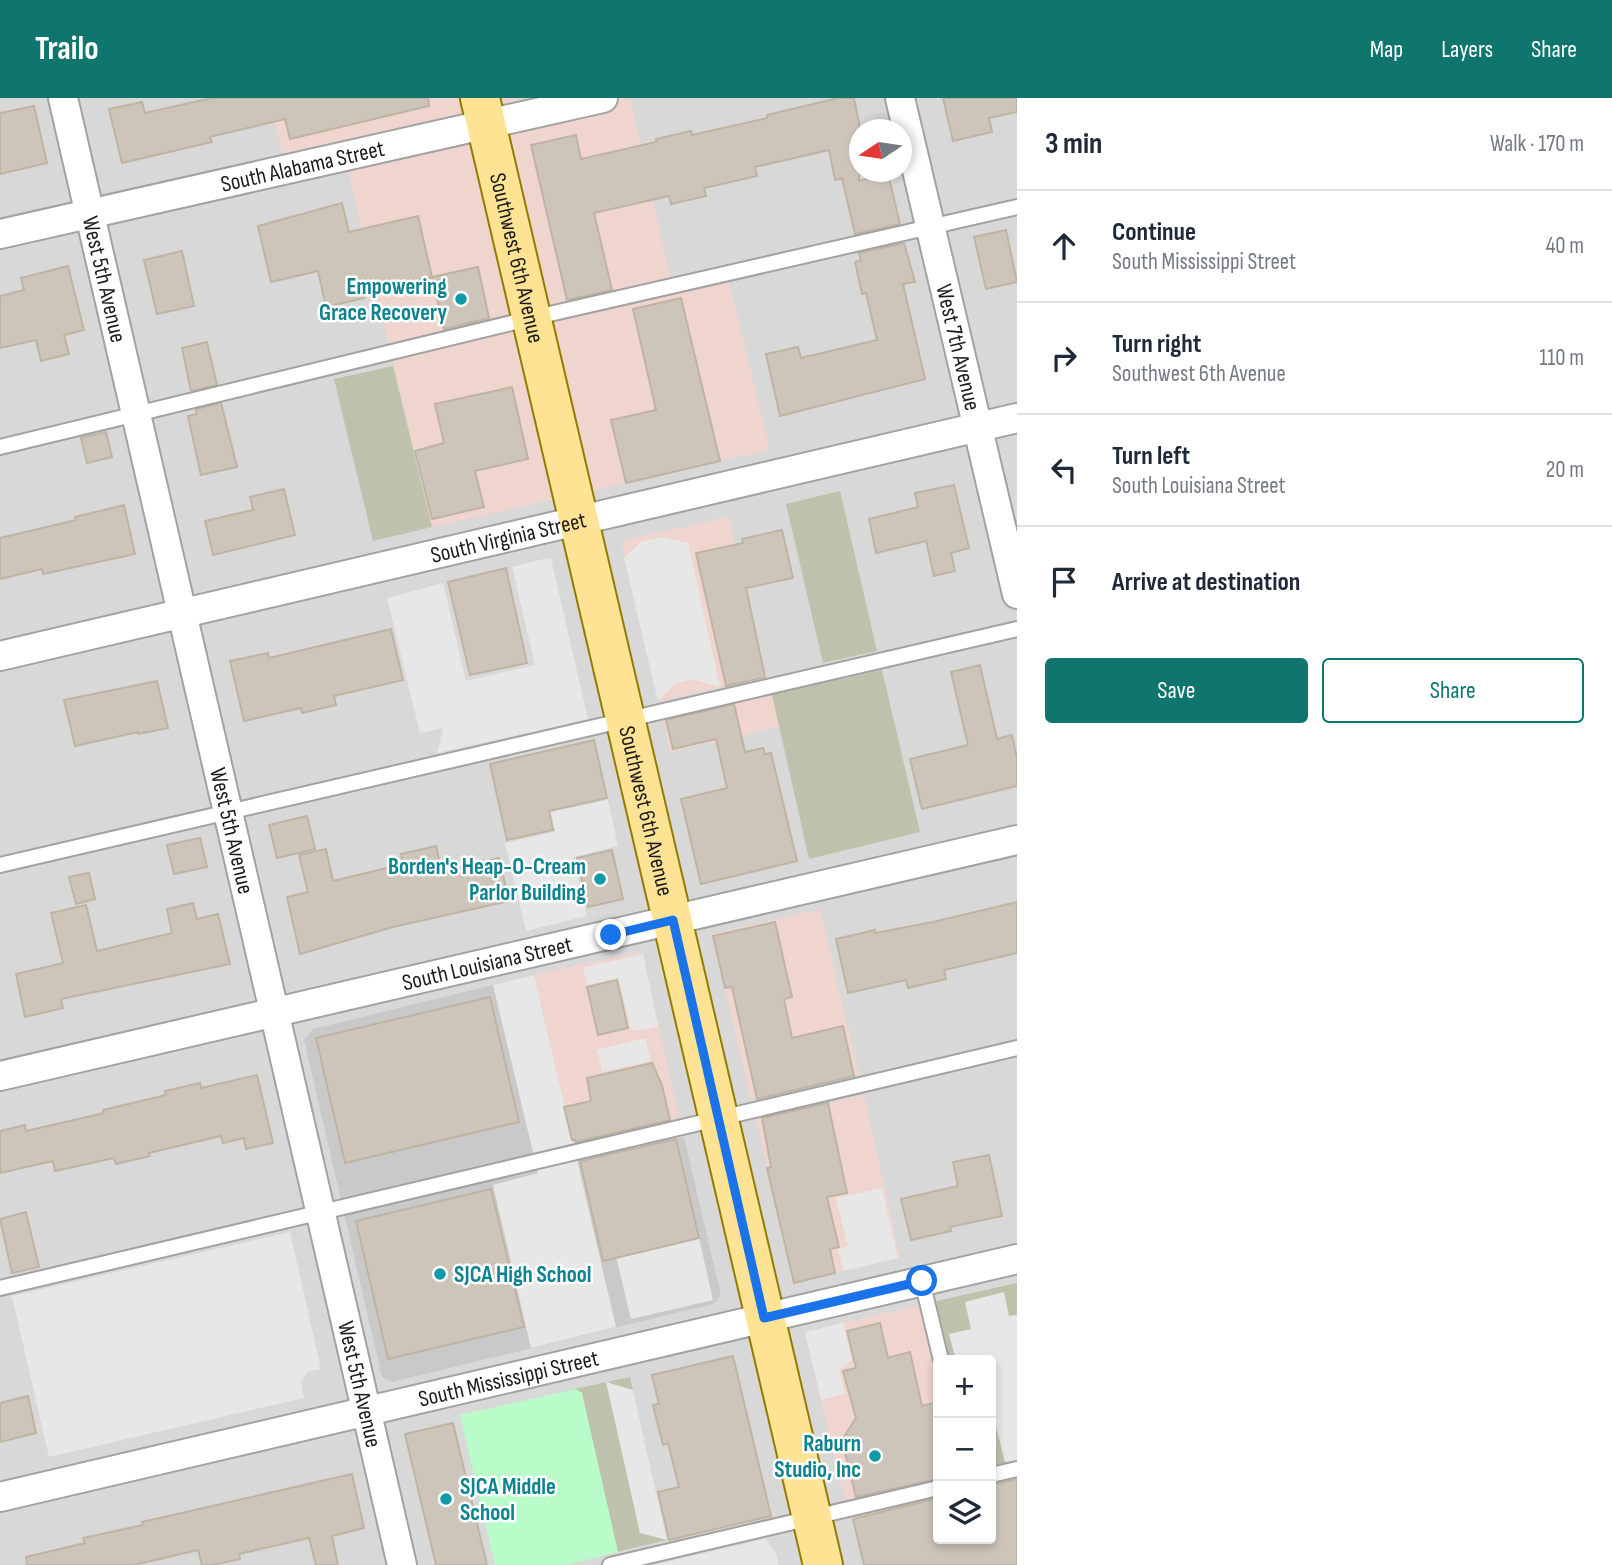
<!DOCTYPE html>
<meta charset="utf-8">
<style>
:root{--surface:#fff;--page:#f6f6f7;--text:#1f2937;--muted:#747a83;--line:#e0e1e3;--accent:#0f766e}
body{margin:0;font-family:"Sofia Sans Condensed",sans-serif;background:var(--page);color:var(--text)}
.controls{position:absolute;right:21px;bottom:21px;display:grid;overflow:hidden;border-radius:7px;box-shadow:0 4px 10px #0003}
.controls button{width:63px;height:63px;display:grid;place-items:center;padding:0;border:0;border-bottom:2px solid var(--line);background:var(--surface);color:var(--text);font:35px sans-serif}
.compass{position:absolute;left:849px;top:21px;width:63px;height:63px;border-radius:50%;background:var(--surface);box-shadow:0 4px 10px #0003;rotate:257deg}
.stop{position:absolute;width:21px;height:21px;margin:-16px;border:5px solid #1a73e8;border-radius:50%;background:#fff}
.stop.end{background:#1a73e8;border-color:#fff;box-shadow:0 2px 7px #0008}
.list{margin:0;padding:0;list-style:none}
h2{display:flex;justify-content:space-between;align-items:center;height:91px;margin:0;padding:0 28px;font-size:30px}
h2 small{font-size:23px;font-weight:400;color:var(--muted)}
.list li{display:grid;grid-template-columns:46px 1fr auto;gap:21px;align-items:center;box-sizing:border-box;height:112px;padding:0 28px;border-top:2px solid var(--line)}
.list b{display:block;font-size:26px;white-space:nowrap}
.list p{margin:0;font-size:23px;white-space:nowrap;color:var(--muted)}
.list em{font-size:23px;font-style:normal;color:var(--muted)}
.actions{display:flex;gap:14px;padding:21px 28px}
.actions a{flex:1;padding:16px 0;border:2px solid var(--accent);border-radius:7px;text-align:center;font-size:24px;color:var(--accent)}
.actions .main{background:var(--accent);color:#fff}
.icon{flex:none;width:38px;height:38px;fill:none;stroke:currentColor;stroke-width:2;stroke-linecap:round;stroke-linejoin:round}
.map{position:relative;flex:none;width:1017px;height:1467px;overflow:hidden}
header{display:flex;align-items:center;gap:42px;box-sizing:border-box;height:98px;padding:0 35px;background:var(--accent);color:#fff}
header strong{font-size:33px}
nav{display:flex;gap:38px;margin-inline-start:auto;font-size:24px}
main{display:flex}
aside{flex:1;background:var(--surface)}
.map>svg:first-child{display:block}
.residential{fill:#d9d8d8;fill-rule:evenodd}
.commercial{fill:#f0d5ce}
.religious{fill:#c9c9c9}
.construction{fill:#bec2ac}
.park{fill:#bafbca}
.parking{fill:#e7e7e7}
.building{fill:#cdc5b9;stroke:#bfb4a2;stroke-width:2}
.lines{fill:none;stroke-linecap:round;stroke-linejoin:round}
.service-casing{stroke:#a2a2a2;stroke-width:18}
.minor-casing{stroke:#a2a2a2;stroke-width:32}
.primary-casing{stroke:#937b00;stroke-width:42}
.service{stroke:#fff;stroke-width:14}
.minor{stroke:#fff;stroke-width:28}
.primary{stroke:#ffe394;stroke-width:38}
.route{stroke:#1a73e8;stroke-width:9}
.culture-dot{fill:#0f9aa8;stroke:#fff;stroke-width:2.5}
.labels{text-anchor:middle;stroke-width:5;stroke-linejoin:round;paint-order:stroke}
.street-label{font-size:23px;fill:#1b1b1b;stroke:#fff}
.culture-label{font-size:23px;font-weight:bold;fill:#0d838f;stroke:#fff;text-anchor:end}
</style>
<header>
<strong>Trailo</strong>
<nav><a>Map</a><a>Layers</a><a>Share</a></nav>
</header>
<main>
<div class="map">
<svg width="1017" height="1467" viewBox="0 0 1017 1467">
<rect width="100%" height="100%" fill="#edebe0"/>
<path class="residential" d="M0 0H1017V1467H0ZM860 32H902V74H860ZM938 1262H991V1441H938Z"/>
<path class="commercial" d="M270 0H630L671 183 726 171 770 352 432 429 341 42 282 56Z
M729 419 765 579 658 603 621 443Z
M772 597 779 629 670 654 663 622Z
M820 811 859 977 751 1001 712 836Z
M642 853 679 1019 572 1042 534 877Z
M864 997 900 1160 794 1185 756 1021Z
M919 1207 938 1289V1380L845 1402 805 1234Z"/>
<path class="religious" d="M534 877 577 1064 684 1039 721 1198 713 1206 392 1284 382 1279 304 942 313 931Z"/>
<path class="construction" d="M393 268 432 429 373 443 334 281Z
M840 393 877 553 823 565 786 406Z
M882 572 920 734 809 761 772 597Z
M1017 1185V1362L991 1368V1262H938V1289L919 1207Z
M630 1279 667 1442 608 1456 570 1292Z"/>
<path class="park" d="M576 1291 582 1295 618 1454 566 1467H495L460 1317Z"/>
<path class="parking" d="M662 439 688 445 720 589 692 581 676 585 658 603 624 460 641 444Z
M547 460 551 461 588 621 437 655 443 630 420 635 387 500 443 485 466 583 535 567 512 469Z
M608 702 618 748 573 759 587 818 526 833 505 745 555 734 551 714Z
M643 856 658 928 637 933 631 931 618 880 587 887 583 870Z
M534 877 616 1229 531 1250 493 1087 538 1075 493 887Z
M645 940 651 963 602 974 597 952Z
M882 1090 898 1160 843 1173 838 1151 848 1148 836 1100Z
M290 1134 321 1271 307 1274 301 1284 304 1300 49 1359 12 1198Z
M699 1140 713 1202 631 1221 616 1159Z
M1004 1194 1009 1218 1017 1217V1362L1005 1364 991 1309V1262H956L949 1236 971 1231 965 1204Z
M843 1225 852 1262 839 1272 845 1296 821 1302 805 1234Z
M606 1284 633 1292 667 1442 640 1435Z
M765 1441 777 1457 778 1467H653Z"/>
<path class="building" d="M212 0H428L429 8 290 41 285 21 210 39 212 44 122 65 109 11 142 4 145 15Z
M838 0H854L859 25V83L888 76 900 126 855 136 842 80 835 82 829 52 755 69 757 78 704 90 706 98 671 106 669 98 594 115 612 192 567 202 531 47 576 37 581 61 656 44V41L691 33 692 37 767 20V17Z
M943 0H1017V14L989 20 992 34 953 43Z
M34 8 47 65 0 76V15Z
M342 105 349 134 418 118 432 179 363 196 364 200 326 209 318 173 271 184 258 128Z
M1006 132 1017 184 986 191 974 139Z
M904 145 915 184 903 186 925 281 780 318 766 256 798 249 801 260 877 242 866 195 862 196 855 164 861 162 859 155Z
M182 153 194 208 157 216 144 162Z
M68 168 84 232 64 237 69 256 41 263 36 242 0 250V198L24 192 21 180Z
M478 169 489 220 444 231 432 179Z
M681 200 720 363 626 385 611 322 656 312 633 211Z
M207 244 217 287 191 293 182 250Z
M512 289 528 361 475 373 484 409 432 421 415 353 444 345 435 306Z
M221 305 237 369 201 377 188 318 197 316 196 311Z
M106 334 112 359 87 365 81 340Z
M954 387 969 450 951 455 955 473 934 478 926 443 876 455 869 421 918 409 915 395Z
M284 391 295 437 213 457 205 423 253 412 250 399Z
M124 407 135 456 43 476 42 471 0 481V440L76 422 75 419Z
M782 432 793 480 746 490 765 579 726 588 696 455 743 445 742 441Z
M506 470 527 565 470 577 448 484Z
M391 531 403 582 334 598 336 607 302 615 301 610 244 623 230 563 268 555 269 560Z
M980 567 997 641 1012 637 1017 660V688L922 711 910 661 968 647 951 574Z
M157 583 168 630 138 636V634L75 648 64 602Z
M734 606 745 654 763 650 765 656 771 655 797 763 701 786 681 701 727 690 716 641 673 651 666 622Z
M594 642 607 700 549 713 553 732 507 742 490 666Z
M307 718 315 751 277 760 269 727Z
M200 740 207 769 174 776 167 747Z
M436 748 442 774 499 760 509 803 393 829 300 856 287 799 308 794 299 757 326 751 333 783 403 766 401 756Z
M612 752 623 801 588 809 577 760Z
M89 775 95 801 76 806 69 779Z
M1017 804V855L944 872 946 881 908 890 906 882 848 895 836 841 875 832V835L933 824Z
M193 805 197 821 218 816 230 866 61 901 63 910 25 919 16 876 63 865 51 815 86 807 97 853 172 835 167 811Z
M775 824 792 899 784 901 792 940 843 928 854 978 757 1001 732 889 725 890 713 838Z
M617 882 628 930 598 937 587 889Z
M490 899 519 1024 345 1065 316 940Z
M652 965 662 987 670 1022 576 1044 575 1042H572L564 1009 591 1003 587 980Z
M257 977 273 1045 246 1051 244 1040 223 1045 221 1038 149 1055 150 1058 116 1066 114 1060 55 1073 53 1063 0 1075V1033L25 1027 26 1033 104 1015 103 1012 166 997 165 993 200 985 201 990Z
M828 1005 847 1095 827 1099 839 1149 830 1151 835 1175 794 1185 767 1070 771 1069 762 1020Z
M676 1041 699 1140 603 1163 580 1063Z
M989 1057 1002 1118 950 1129 951 1133 911 1142 901 1101 958 1088 953 1064Z
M491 1091 524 1229 388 1261 356 1123Z
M26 1114 39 1169 12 1175 0 1121Z
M880 1225 888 1260 910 1254 922 1308 938 1304V1381L856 1399 842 1342 856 1320 843 1273 856 1270 847 1233Z
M733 1258 771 1418 669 1442 658 1394 679 1389 668 1345 663 1347 653 1307 659 1306 652 1277Z
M28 1298 36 1335 0 1344V1305Z
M453 1325 487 1467H436L405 1336Z
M352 1376 364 1430 332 1438 338 1467H316L309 1440 239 1456 240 1461 213 1467H202L198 1452 134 1467H27L26 1459 85 1445 83 1440 143 1427 142 1424Z
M1017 1381V1467H864L853 1421 938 1400V1441H991V1387Z"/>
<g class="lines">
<g class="service-casing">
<path id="service" d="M0 349 532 220 1017 109
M0 767 1017 531
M922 1183 941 1262
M0 1190 1017 950
M991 1377 1017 1371
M610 1467 938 1390"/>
</g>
<g class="minor-casing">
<g id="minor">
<path id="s1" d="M63 0 402 1467"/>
<path id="s2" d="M900 0 1017 496"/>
<path id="s3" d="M0 136 603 0"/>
<path id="s4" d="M0 558 1017 320"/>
<path id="s5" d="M0 978 1017 742"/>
<path id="s6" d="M0 1399 1017 1161"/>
</g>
</g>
<g class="primary-casing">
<g id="primary">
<path id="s7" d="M480 0 823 1467"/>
</g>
</g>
<use href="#service" class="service"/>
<use href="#minor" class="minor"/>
<use href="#primary" class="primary"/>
</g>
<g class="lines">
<path class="route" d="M611 837 673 822 764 1220 922 1183"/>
</g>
<g class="culture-dot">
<circle cx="461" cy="201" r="7"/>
<circle cx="600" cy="781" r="7"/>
<circle cx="440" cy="1176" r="7"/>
<circle cx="875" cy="1358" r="7"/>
<circle cx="446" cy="1401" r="7"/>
</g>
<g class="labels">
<g class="street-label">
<text dy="8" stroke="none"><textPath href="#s3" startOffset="310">South Alabama Street</textPath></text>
<text dy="8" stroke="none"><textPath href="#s7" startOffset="164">Southwest 6th Avenue</textPath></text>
<text dy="8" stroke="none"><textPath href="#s1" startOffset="186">West 5th Avenue</textPath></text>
<text dy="8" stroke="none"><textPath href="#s2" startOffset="256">West 7th Avenue</textPath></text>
<text dy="8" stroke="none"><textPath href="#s4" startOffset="522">South Virginia Street</textPath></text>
<text dy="8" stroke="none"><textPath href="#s7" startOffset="732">Southwest 6th Avenue</textPath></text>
<text dy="8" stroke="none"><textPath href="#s1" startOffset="752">West 5th Avenue</textPath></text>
<text dy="8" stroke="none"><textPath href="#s5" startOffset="500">South Louisiana Street</textPath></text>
<text dy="8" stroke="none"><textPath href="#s6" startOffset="522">South Mississippi Street</textPath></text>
<text dy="8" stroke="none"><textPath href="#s1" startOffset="1320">West 5th Avenue</textPath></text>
</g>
<g class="culture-label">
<text x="447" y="196">Empowering<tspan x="447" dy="26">Grace Recovery</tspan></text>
<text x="586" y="776">Borden's Heap-O-Cream<tspan x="586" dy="26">Parlor Building</tspan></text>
<text x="454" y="1184" text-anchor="start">SJCA High School</text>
<text x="861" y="1353">Raburn<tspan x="861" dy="26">Studio, Inc</tspan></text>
<text x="460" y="1396" text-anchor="start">SJCA Middle<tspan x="460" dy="26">School</tspan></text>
</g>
</g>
</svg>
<div class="controls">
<button>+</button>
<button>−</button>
<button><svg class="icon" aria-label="layers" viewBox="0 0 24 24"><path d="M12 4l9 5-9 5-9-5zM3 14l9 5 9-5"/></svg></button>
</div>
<svg class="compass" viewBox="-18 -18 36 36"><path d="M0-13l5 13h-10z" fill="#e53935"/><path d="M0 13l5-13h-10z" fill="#747a83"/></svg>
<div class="stop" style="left:922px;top:1183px"></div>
<div class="stop end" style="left:611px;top:837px"></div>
</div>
<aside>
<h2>3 min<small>Walk · 170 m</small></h2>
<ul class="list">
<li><svg class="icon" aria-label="ahead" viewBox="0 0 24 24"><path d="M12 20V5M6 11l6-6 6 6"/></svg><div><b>Continue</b><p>South Mississippi Street</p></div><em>40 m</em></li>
<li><svg class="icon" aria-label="right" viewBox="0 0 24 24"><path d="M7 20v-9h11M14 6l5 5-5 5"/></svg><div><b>Turn right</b><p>Southwest 6th Avenue</p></div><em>110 m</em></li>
<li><svg class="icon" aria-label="left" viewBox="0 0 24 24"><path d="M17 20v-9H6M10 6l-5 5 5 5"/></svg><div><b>Turn left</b><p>South Louisiana Street</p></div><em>20 m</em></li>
<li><svg class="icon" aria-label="arrive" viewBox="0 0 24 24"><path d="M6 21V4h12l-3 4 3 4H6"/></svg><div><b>Arrive at destination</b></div></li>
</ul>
<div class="actions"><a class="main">Save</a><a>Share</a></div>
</aside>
</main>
